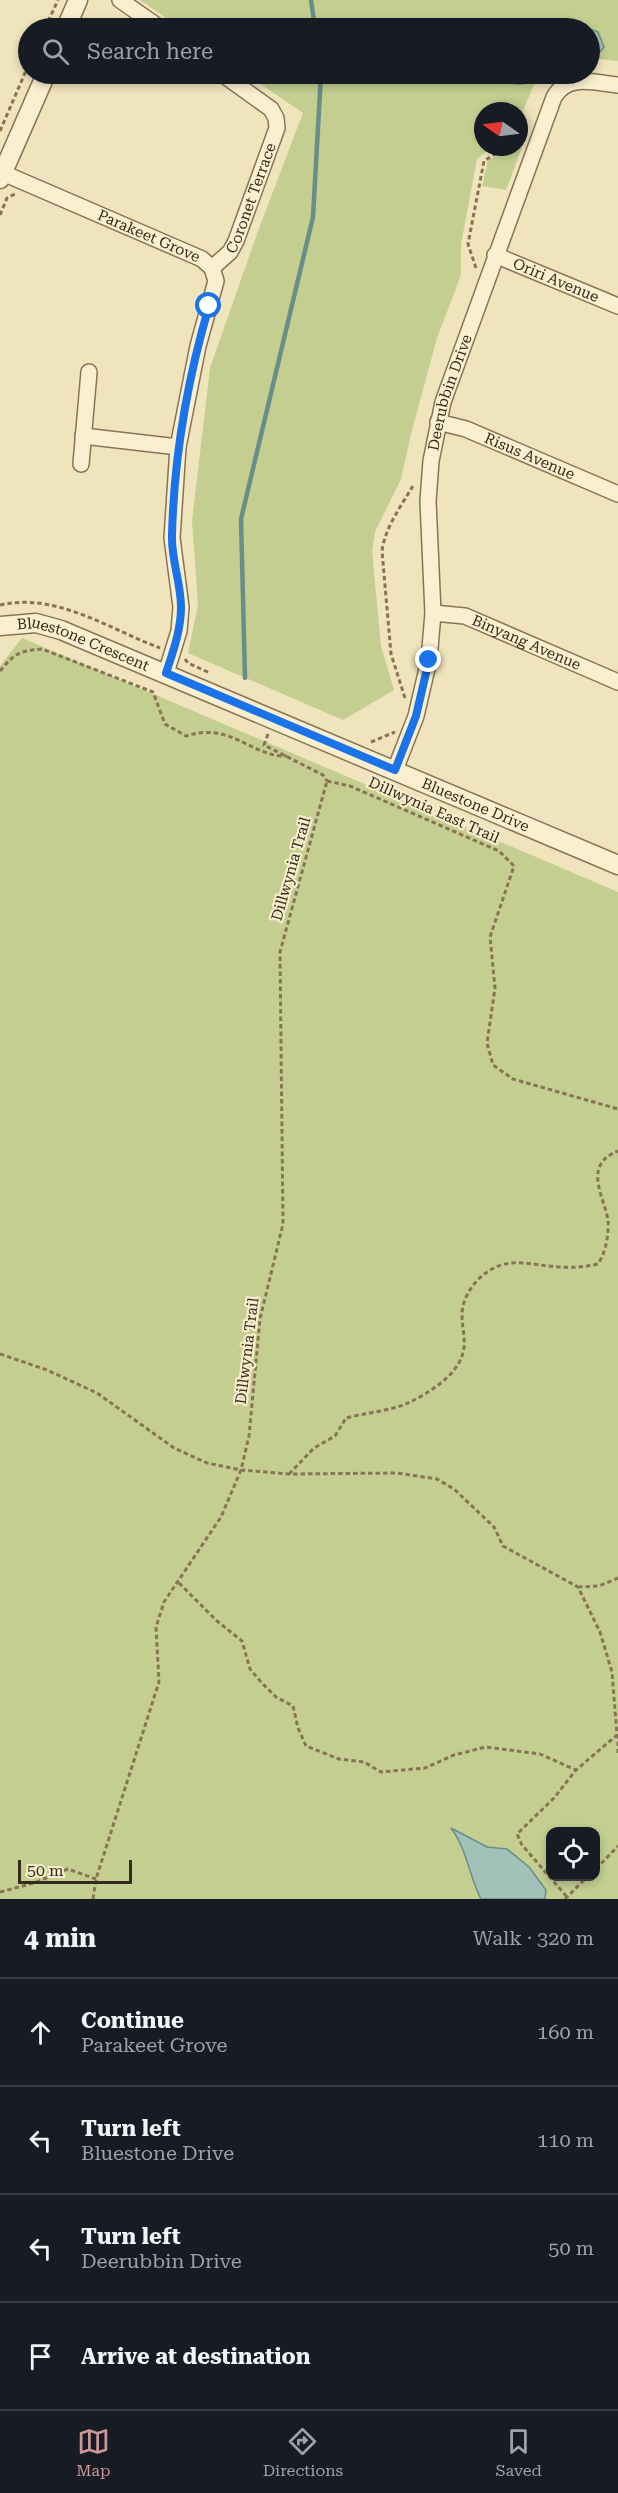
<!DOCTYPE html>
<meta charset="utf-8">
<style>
:root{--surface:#171b24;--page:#242831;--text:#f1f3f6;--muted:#9ea1a6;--line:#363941;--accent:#ca9897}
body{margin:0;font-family:"Roboto Serif",serif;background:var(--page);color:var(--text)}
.controls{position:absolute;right:18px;bottom:18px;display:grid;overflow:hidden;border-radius:12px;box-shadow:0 3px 9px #0003}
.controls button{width:54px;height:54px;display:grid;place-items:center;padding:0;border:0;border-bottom:2px solid var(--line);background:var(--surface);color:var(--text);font:30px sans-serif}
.compass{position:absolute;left:474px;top:102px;width:54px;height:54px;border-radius:50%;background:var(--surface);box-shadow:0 3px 9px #0003;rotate:284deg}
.scale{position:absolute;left:18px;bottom:15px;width:114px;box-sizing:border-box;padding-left:6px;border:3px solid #362a1b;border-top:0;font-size:16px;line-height:21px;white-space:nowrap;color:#362a1b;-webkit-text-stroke:4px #f7edcc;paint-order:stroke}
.stop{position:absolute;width:18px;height:18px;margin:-14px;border:4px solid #1a73e8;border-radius:50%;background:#fff}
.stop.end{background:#1a73e8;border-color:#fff;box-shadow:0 2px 6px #0008}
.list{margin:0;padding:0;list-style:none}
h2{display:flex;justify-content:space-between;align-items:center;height:78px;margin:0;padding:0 24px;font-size:26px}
h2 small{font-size:20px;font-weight:400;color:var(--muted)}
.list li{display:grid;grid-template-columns:39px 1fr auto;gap:18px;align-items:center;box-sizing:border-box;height:108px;padding:0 24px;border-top:2px solid var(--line)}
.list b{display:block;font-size:22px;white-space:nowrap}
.list p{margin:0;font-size:20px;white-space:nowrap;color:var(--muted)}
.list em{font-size:20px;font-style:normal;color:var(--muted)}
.icon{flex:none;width:33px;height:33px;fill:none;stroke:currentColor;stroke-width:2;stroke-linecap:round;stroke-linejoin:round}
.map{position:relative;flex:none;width:618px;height:1899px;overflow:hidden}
.search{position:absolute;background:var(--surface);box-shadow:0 3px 9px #0003;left:18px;right:18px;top:18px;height:66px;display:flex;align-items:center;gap:15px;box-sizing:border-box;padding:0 21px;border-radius:33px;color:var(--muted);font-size:22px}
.sheet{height:510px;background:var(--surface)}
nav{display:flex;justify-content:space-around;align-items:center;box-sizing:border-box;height:84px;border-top:2px solid var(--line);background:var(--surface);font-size:16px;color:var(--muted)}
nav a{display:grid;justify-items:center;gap:3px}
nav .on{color:var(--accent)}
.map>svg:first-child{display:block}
.green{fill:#c3ce90;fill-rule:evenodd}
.water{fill:#a1c1b9;stroke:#688e87;stroke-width:1.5}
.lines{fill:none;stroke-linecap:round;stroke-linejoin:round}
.stream{stroke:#688e87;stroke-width:4.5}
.minor-casing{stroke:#887455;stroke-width:18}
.tertiary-casing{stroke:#887455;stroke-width:21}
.path{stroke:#887455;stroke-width:3;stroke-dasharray:4.5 3;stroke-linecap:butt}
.minor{stroke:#faf0d0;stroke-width:15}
.tertiary{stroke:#faf0d0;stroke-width:18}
.route{stroke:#1a73e8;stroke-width:8}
.labels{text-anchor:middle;stroke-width:4.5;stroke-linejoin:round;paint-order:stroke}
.street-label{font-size:15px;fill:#362a1b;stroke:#f7edcc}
</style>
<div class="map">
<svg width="618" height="1899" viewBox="0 0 618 1899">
<rect width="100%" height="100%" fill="#f0e4bd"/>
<path class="green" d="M140 0H618V61L590 58V28H181Z
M246 74H541L533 87 519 120V111H483V147H492L477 159 461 244V275L437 338 411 434 401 479 375 532 372 551 381 646 394 690 343 720 188 653 198 605 192 521 210 368 258 231 303 113Z
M524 142 506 190 482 186 488 160 514 147H519V144Z
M22 638 618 892V1899H0V666ZM550 1832H596V1876H550Z"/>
<path class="water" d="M590 29 598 32 604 47 594 59 590 60Z
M509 74H537C529 83 523 86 511 83Z
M451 1828 487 1847 507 1849 529 1867 546 1890 545 1899H481C469 1876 467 1849 451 1828Z"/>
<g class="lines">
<path class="stream" d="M311 0 315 28
M245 678 241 519 313 217 321 74"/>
<g class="minor-casing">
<g id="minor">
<path d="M120 0 160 28"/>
<path id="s1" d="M3 173 202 259 212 268 216 281 198 346 178 447 172 538 181 607 179 631 166 673"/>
<path id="s2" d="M495 255 618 306"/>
<path id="s3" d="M212 268 230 252 236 241 277 128 276 118 271 109 222 74"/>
<path id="s4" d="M438 422 466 429 618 494"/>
<path d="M83 436 178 447"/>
<path d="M81 464 89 372"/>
<path id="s5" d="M433 613 465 616 618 682"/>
<path id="s6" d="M395 770 416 716 429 660 433 613 428 501 431 461 443 402 554 97C568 73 595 83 618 85"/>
</g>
</g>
<g class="tertiary-casing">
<g id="tertiary">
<path d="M66 28 78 0"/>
<path d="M0 179 46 74"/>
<path id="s7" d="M0 626 36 623 61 630 618 865"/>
</g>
</g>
<path class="path" d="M171 19 187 28
M45 28 58 0
M0 131 28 66
M0 215 7 198 15 194
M476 268 468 244 484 161 506 147
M0 605C56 592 109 629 160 648
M185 659 188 663 210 673
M0 671C15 653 19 651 42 649L153 692 165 724 186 736C231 721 253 758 287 756
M405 698 391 654 382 551C385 527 402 505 414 484
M268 734 264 745 323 775 327 781
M371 742 395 732
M327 781 350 786 499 851 514 866 490 937 495 988 487 1043 493 1065 513 1079 618 1109
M0 1354 47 1370 97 1393 174 1448 207 1463 241 1470 289 1474 397 1473 437 1479 454 1489 494 1527 503 1546 578 1587 600 1632 612 1672 617 1735 576 1770 554 1798 517 1834 522 1845 567 1897
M289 1474 314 1448 335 1436 346 1418C364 1413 391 1411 408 1403 427 1394 455 1377 462 1356 467 1342 462 1329 462 1315 462 1296 477 1276 494 1268 511 1259 531 1264 548 1266 565 1268 581 1268 598 1264 606 1252 609 1234 608 1220 604 1196 582 1165 618 1151
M179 1583 217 1621 242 1641 250 1669 261 1682 276 1697 293 1706 298 1728 306 1746 339 1759 364 1762 381 1772 425 1768 454 1755 486 1747 540 1754 576 1770
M578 1587 599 1586 618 1578
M618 1734V1753
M596 1869 618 1846
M0 1892 34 1883 68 1869 96 1879
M93 1899 96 1879 159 1682 156 1627 164 1602 221 1517 241 1470 249 1436 260 1319 283 1224 280 952 327 781
M565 1899 588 1876"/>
<use href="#minor" class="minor"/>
<use href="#tertiary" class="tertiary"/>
</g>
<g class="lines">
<path class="route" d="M209 306C187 381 174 458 172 535 171 559 181 583 181 607 181 630 173 652 166 673L395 770 416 716 429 660"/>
</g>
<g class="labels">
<g class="street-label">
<text dy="5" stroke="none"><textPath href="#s3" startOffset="82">Coronet Terrace</textPath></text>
<text dy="5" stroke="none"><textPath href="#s1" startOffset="159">Parakeet Grove</textPath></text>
<text dy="5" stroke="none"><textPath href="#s2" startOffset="66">Oriri Avenue</textPath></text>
<text dy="5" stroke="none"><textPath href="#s6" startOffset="386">Deerubbin Drive</textPath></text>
<text dy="5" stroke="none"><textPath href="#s4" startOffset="98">Risus Avenue</textPath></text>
<text dy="5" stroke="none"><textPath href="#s5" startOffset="99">Binyang Avenue</textPath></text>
<text dy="5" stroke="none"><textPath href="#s7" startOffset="87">Bluestone Crescent</textPath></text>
<text dy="5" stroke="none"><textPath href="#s7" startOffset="512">Bluestone Drive</textPath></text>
<text transform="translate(434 810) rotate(24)" y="5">Dillwynia East Trail</text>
<text transform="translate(291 869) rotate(-74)" y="5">Dillwynia Trail</text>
<text transform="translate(247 1351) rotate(-83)" y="5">Dillwynia Trail</text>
</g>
</g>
</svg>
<div class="controls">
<button><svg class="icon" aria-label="locate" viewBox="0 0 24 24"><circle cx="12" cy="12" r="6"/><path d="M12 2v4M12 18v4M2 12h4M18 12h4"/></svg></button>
</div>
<svg class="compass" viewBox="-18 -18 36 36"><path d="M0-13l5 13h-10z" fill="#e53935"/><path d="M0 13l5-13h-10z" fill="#9ea1a6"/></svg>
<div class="scale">50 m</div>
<div class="stop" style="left:209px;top:306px"></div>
<div class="stop end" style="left:429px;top:660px"></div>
<div class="search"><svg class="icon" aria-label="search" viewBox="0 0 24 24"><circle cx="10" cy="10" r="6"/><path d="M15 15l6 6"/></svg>Search here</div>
</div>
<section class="sheet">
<h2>4 min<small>Walk · 320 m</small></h2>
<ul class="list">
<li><svg class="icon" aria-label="ahead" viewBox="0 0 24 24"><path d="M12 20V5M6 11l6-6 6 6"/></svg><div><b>Continue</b><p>Parakeet Grove</p></div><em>160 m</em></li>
<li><svg class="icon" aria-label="left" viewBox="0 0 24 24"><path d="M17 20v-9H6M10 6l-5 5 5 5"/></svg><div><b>Turn left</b><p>Bluestone Drive</p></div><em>110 m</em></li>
<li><svg class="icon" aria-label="left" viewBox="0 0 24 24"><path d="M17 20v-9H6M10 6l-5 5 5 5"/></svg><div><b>Turn left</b><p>Deerubbin Drive</p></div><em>50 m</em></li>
<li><svg class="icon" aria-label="arrive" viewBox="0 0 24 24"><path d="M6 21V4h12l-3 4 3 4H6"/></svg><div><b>Arrive at destination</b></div></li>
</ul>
</section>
<nav>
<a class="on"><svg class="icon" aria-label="map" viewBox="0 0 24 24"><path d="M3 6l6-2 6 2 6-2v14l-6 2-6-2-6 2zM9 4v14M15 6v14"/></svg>Map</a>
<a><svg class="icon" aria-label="directions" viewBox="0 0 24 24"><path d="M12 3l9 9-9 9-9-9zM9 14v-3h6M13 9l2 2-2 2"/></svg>Directions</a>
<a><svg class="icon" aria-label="saved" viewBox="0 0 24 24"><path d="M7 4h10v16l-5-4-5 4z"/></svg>Saved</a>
</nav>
